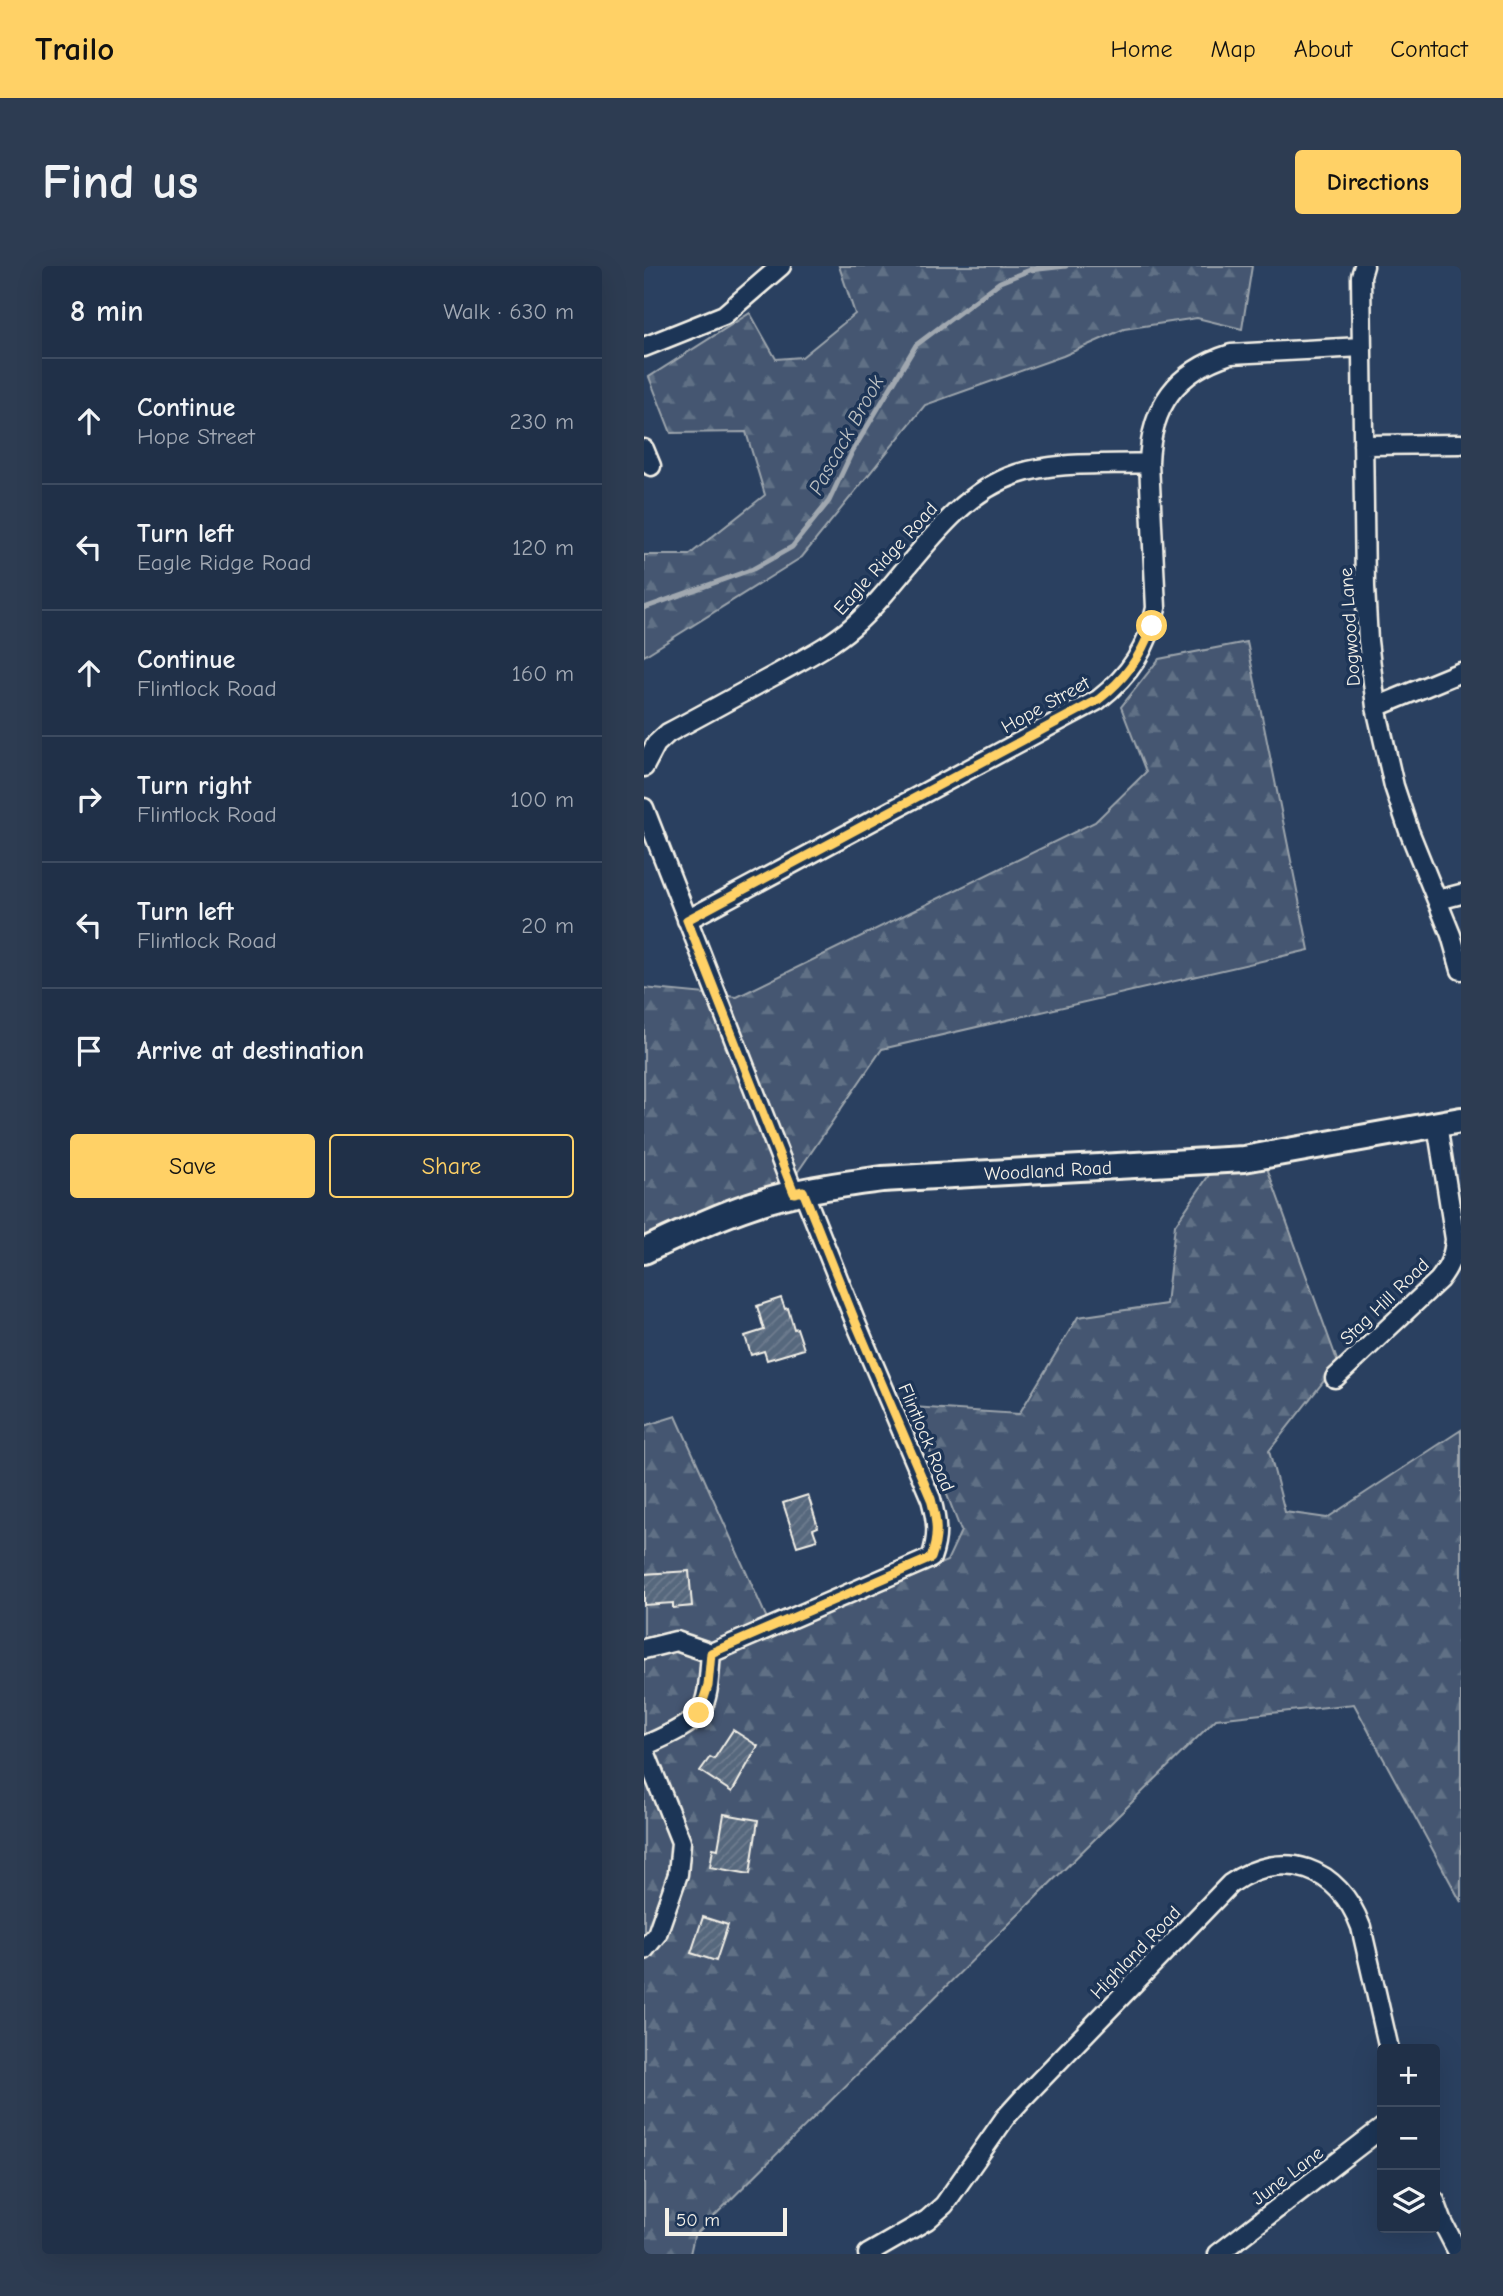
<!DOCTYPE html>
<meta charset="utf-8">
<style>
:root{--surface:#203048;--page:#2d3c52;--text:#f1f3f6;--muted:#a2a9b4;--line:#3d4b60;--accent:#ffd166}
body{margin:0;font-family:"Comic Neue",sans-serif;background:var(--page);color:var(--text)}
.controls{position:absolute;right:21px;bottom:21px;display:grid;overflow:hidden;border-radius:7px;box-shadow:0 7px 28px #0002}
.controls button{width:63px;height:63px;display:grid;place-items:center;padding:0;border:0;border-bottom:2px solid var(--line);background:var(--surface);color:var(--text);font:35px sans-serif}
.scale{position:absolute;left:21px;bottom:18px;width:122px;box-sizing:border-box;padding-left:7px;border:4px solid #f4f1e8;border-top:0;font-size:19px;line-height:24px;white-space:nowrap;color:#f4f1e8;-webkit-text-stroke:5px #1d3557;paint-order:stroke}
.stop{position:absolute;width:21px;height:21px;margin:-16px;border:5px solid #ffd166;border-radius:50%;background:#fff}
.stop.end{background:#ffd166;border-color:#fff;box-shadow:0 2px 7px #0008}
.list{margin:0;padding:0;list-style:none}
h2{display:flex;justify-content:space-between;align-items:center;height:91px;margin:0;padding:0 28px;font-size:30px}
h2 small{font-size:23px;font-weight:400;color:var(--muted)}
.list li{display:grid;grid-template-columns:46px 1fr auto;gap:21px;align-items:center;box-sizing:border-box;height:126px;padding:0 28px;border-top:2px solid var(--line)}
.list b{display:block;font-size:26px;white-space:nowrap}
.list p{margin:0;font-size:23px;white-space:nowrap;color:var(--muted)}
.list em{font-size:23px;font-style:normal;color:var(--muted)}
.actions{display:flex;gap:14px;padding:21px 28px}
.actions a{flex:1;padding:16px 0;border:2px solid var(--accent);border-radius:7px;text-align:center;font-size:24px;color:var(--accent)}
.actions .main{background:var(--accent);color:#111}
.icon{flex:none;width:38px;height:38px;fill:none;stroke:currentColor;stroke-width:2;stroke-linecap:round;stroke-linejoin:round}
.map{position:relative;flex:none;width:817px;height:1988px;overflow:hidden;border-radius:7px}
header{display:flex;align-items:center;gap:42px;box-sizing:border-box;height:98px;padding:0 35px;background:var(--accent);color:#111}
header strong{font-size:33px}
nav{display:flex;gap:38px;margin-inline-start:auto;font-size:24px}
.intro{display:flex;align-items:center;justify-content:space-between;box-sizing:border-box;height:168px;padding:0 42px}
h1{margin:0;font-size:49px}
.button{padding:18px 32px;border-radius:7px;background:var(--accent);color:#111;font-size:24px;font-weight:700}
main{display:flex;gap:42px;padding:0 42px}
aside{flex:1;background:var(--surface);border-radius:7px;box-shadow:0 7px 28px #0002}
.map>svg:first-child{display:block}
.forest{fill:url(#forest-firs);stroke:#9ca4ac;stroke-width:2}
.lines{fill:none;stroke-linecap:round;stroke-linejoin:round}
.stream{stroke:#a1a8b0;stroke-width:5}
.building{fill:url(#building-hatch);stroke:#f4f1e8;stroke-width:2}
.street-casing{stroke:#f4f1e8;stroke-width:23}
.secondary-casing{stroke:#f4f1e8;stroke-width:30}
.street{stroke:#1d3557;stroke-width:18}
.secondary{stroke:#1d3557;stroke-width:24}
.route{stroke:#ffd166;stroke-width:9}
.labels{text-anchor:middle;stroke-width:7;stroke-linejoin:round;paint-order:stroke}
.street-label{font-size:19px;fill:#f4f1e8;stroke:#1d3557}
.water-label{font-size:21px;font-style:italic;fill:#bdc1c2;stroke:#1d3557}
</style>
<header>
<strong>Trailo</strong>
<nav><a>Home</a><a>Map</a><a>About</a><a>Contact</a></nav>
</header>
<div class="intro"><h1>Find us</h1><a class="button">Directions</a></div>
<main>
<aside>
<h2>8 min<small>Walk · 630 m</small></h2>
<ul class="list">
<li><svg class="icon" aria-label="ahead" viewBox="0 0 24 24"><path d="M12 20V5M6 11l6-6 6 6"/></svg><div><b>Continue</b><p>Hope Street</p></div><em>230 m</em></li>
<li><svg class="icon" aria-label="left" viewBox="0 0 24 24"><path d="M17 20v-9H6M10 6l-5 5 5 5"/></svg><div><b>Turn left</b><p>Eagle Ridge Road</p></div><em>120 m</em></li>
<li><svg class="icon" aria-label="ahead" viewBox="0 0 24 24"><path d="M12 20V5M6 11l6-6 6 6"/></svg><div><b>Continue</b><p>Flintlock Road</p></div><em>160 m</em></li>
<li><svg class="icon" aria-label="right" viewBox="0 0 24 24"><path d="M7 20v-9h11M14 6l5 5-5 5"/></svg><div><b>Turn right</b><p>Flintlock Road</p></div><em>100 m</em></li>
<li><svg class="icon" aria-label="left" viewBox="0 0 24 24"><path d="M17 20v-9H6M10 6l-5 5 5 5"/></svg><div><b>Turn left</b><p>Flintlock Road</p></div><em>20 m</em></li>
<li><svg class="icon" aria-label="arrive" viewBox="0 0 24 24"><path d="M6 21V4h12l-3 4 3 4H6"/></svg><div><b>Arrive at destination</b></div></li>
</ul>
<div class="actions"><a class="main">Save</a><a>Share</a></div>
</aside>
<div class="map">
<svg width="817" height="1988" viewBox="0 0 817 1988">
<defs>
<pattern id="forest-firs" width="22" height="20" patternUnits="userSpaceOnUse" patternTransform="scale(1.75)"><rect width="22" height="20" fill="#445771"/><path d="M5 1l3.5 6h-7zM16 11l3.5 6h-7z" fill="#607085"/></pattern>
<pattern id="building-hatch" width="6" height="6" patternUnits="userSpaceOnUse" patternTransform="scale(1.75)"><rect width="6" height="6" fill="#56677d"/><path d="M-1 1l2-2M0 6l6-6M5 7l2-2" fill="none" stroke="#6f7d8f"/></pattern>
</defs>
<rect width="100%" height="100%" fill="#2a4060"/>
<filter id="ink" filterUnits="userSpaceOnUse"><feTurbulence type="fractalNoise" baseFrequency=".0143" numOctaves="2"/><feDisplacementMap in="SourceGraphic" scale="14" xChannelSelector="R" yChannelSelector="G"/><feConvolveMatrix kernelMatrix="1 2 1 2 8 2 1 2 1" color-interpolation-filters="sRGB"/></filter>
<g filter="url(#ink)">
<path class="forest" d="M195 0H608L598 63 553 52 480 63 419 90 281 139 158 291 0 390V289H45L121 229 102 166 27 167 5 111 106 47 132 93 158 91 211 48Z
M603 376 665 684 238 783 151 910 0 974V722L93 731 451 556 502 506 477 441 515 393Z
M618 888 694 1097 625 1185 641 1246 683 1252 817 1164V1636L710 1438 572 1453 50 1970 46 1988H0V1160L32 1150 129 1366 303 1295 317 1265 269 1141 375 1148 434 1051 522 1038 531 959 576 893Z"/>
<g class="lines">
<path class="stream" d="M0 342 109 303 148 281 185 235 208 186 272 79 356 16 386 4 422 0"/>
</g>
<path class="building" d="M137 1032 141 1043 144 1042 150 1063 153 1062 160 1083 123 1094 120 1085 107 1089 101 1070 120 1064 113 1040Z
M164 1229 174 1261 169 1263 173 1274 153 1280 139 1237Z
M45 1305 48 1340 29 1342V1337L0 1339V1308Z
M89 1464 114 1480 88 1526 56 1505 66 1491 70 1493Z
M80 1548 114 1554 106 1608 66 1601 69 1582 74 1583Z
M59 1651 84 1659 72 1695 47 1687Z"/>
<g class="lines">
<g class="street-casing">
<path id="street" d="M720 0 717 10 721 321 724 375 732 441 750 520 765 565 807 669 817 704
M0 81 80 49 137 0
M719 179 817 178
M0 183 7 200
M732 441 817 406
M0 501 12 478 24 467C60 448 96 428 131 409 157 394 185 381 208 361 263 313 301 232 373 208 414 195 462 199 505 197
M0 542 150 927
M794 634 817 628
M43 654 454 434C486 409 504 382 512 342L505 197C507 140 532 105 587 88L718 81
M691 1112 795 1014C805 1001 810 990 811 973L793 858
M0 1383 32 1375 67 1387 287 1292C295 1270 293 1255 287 1233L211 1055 159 925
M0 1480C15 1473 47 1460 56 1446 66 1430 65 1405 67 1387
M0 1483 37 1576 34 1608 13 1668 0 1684
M791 1935 799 1957 815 1988
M224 1988 283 1954 300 1939 361 1852 380 1831 586 1618C640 1581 695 1601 717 1661L745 1783
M574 1988 738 1862"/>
</g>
<g class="secondary-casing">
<path id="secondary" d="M0 985C34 969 69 952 105 940 148 925 193 919 238 913L600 893 817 854"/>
</g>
<use href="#street" class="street"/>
<use href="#secondary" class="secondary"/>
</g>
</g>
<g class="lines" filter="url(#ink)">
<path class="route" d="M55 1447 64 1420 67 1387 287 1292C295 1270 293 1255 287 1233L211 1055 159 925 150 927 43 654 454 434C481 413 496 392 508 360"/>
</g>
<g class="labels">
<g class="street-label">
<text transform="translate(241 292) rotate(-48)" y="7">Eagle Ridge Road</text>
<text transform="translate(705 361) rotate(-94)" y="7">Dogwood Lane</text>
<text transform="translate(401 438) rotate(-29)" y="7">Hope Street</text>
<text transform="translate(404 904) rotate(-3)" y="7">Woodland Road</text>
<text transform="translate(740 1035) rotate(-44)" y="7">Stag Hill Road</text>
<text transform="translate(283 1171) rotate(67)" y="7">Flintlock Road</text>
<text transform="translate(491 1686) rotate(-46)" y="7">Highland Road</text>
<text transform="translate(643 1909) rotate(-37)" y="7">June Lane</text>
</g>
<g class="water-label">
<text transform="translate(202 169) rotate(-61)" y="7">Pascack Brook</text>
</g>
</g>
</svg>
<div class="controls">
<button>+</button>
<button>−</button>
<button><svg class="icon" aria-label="layers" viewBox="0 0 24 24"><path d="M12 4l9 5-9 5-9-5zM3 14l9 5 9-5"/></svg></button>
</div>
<div class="scale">50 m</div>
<div class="stop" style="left:508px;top:360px"></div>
<div class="stop end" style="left:55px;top:1447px"></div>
</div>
</main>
